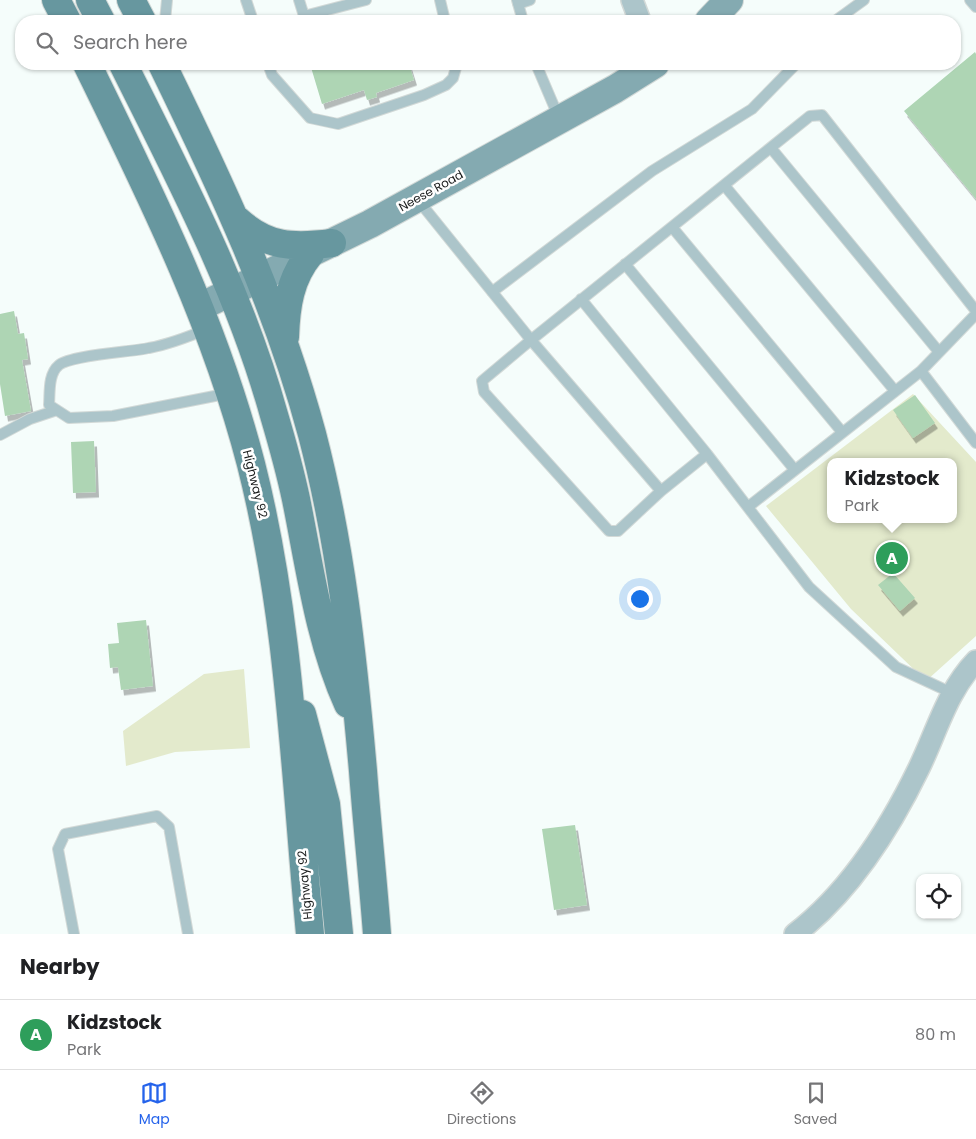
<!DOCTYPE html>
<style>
:root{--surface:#fff;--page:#f2f2f2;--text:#202124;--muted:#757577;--line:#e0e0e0;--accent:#2563eb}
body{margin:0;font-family:Poppins,sans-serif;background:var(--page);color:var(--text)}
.controls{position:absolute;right:15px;bottom:15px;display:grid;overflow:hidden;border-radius:10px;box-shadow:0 1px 4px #0004}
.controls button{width:45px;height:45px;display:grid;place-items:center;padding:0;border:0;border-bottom:1px solid var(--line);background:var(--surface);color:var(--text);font:25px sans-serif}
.you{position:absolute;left:639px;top:598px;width:18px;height:18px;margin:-12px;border:4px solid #fff;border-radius:50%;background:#1a73e8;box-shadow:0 0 0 8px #1a73e833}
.badge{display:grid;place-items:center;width:32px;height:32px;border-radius:50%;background:var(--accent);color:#fff;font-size:16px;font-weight:700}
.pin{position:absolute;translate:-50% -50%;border:2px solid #fff;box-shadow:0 1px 5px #0006}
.popup{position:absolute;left:827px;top:458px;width:130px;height:65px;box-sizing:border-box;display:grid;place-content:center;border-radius:10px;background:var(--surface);filter:drop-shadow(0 1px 4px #0005);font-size:16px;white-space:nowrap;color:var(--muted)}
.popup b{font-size:19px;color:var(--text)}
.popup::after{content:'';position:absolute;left:50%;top:100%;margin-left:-10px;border:10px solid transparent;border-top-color:var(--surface)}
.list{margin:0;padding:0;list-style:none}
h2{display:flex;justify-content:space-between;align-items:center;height:65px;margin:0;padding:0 20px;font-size:21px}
h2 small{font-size:16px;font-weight:400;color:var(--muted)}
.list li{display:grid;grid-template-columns:32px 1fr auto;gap:15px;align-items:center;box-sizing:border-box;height:70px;padding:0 20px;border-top:1px solid var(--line)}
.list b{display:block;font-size:19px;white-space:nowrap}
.list p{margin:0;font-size:16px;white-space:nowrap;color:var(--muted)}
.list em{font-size:16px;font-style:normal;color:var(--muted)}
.icon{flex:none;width:28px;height:28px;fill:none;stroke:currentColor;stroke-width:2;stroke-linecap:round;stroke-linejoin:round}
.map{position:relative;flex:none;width:976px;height:934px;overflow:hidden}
.search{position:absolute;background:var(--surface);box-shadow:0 1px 4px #0004;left:15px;right:15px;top:15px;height:55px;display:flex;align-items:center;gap:12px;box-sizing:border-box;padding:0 18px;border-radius:20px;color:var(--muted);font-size:19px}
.sheet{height:135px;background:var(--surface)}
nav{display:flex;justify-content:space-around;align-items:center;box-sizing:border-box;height:70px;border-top:1px solid var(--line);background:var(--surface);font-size:14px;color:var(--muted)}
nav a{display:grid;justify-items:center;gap:2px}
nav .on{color:var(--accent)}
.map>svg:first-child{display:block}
.green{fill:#e3eacc;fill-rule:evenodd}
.building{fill:#aed5b4;filter:url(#shadow)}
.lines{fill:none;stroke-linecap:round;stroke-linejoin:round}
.lane-casing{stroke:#d2d9d7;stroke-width:12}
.street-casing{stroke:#d2d9d7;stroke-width:24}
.secondary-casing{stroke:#d2d9d7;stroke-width:30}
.primary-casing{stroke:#d2d9d7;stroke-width:30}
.lane{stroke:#acc5ca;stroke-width:10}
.street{stroke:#acc5ca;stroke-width:21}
.secondary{stroke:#84aab1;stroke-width:28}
.primary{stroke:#67979f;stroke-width:28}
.labels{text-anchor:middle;stroke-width:5;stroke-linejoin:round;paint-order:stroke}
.street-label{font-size:12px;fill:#1a1c1c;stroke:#fff}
</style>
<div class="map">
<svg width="976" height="934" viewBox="0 0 976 934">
<defs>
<filter id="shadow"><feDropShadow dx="3" dy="5.5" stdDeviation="0" flood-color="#0004"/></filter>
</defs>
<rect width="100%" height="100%" fill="#f5fdfb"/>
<path class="green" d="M913 394 976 462V636L926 681 851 609 766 506ZM831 462H953V519H831Z
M244 669 250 748 175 752 126 766 123 731 204 674Z"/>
<path class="building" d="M975 52 976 54V199L904 111Z
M310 64H409L414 80 376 93 377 97 367 100 364 90 322 104Z
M14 311 18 334 24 333 28 359 22 360 31 411 5 416 0 384V314Z
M915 395 935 423 913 438 893 410Z
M94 441 96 492 73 493 71 442Z
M893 573 915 598 900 611 878 585Z
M146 620 153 686 121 690 118 667 110 668 108 644 119 643 117 623Z
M575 825 587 905 554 910 542 829Z"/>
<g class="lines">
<g class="lane-casing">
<path id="lane" d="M246 0 253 21
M299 0 304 16 366 0
M440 0 445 21
M517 0 523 21
M970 0 976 7
M518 4 530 0
M165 21 167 0
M835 21 864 0
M268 64 272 75 310 118 338 124 424 95 446 85 453 78 457 64
M536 64 559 118
M771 148 939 352
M724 185 895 391
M418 200 531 340 810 116 822 115 976 311
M672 227 842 432
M625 264 794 469
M492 292 652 171 752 109 796 64
M581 299 707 454 809 587 896 667 952 693
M207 329C188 337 170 344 149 348 131 352 71 355 59 365 48 374 50 392 49 405L69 418 113 416 230 393
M921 371 976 443
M0 435 30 419 57 410
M661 491 618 531H609L484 392 482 381 531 340 661 491 707 454
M748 507 921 371 976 314
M74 934 58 849 65 834 157 816 169 827 188 934"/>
</g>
<g class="street-casing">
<path id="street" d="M632 0 640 21
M795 934C850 892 889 830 919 768 937 731 947 691 976 661"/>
</g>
<g class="secondary-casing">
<path id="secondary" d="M709 21 729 0
M200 307 370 224 615 89 655 64"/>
</g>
<g class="primary-casing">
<path id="primary" d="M56 0 67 21
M90 0 101 21
M131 0 142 21
M87 64C151 195 214 321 251 464 290 617 295 777 310 934
M123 64C180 178 240 292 274 415 282 442 290 471 296 499 310 568 319 640 348 704
M162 64C221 185 277 304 312 434 341 545 353 657 363 771 367 825 373 880 377 934
M237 220C267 247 292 248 332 243
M285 337C286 306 290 278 310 254
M302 714 326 804 339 934"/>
</g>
<use href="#lane" class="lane"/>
<use href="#street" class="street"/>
<use href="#secondary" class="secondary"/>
<use href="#primary" class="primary"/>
</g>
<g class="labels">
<g class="street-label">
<text transform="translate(431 191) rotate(-29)" y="4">Neese Road</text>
<text transform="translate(255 484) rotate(76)" y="4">Highway 92</text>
<text transform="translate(305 885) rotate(-95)" y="4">Highway 92</text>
</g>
</g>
</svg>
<div class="controls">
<button><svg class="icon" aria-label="locate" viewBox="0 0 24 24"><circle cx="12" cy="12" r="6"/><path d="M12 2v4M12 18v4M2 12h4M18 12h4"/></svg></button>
</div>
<div class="you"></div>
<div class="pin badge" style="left:892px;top:558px;background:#2e9e5b">A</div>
<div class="popup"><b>Kidzstock</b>Park</div>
<div class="search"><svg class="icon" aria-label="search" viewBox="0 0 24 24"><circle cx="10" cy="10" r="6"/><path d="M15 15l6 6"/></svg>Search here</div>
</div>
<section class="sheet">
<h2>Nearby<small></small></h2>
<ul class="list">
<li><span class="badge" style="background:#2e9e5b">A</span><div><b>Kidzstock</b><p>Park</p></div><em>80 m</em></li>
</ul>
</section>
<nav>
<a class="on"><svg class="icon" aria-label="map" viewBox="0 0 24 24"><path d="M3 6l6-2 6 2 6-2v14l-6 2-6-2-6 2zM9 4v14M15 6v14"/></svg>Map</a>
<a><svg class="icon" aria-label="directions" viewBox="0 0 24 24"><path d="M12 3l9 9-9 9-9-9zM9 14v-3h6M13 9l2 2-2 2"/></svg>Directions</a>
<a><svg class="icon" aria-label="saved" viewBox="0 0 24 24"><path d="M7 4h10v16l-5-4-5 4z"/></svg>Saved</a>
</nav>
